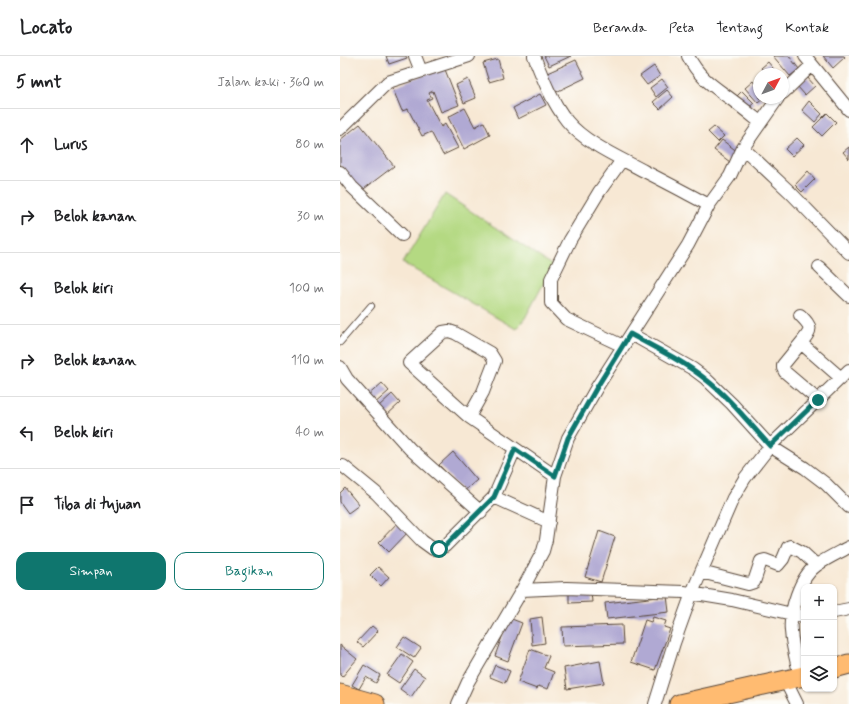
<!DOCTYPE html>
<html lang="id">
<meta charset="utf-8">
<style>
:root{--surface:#fff;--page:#f2f2f2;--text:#202124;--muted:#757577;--line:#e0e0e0;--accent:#0f766e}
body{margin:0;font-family:Mynerve,sans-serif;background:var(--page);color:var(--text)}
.controls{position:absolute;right:12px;bottom:12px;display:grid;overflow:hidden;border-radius:8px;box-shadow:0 1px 3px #0004}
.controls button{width:36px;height:36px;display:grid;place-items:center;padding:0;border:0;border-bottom:1px solid var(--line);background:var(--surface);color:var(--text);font:20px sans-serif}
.compass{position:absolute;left:413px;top:12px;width:36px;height:36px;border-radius:50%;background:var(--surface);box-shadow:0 1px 3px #0004;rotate:49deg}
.stop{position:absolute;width:12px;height:12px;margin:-9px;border:3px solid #0f766e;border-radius:50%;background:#fff}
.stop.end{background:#0f766e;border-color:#fff;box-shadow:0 1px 4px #0008}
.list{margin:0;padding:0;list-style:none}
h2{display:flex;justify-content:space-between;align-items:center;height:52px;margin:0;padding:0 16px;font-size:17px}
h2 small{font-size:13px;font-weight:400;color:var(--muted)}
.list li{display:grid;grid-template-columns:26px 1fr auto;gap:12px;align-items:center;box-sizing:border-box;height:72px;padding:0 16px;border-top:1px solid var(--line)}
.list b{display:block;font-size:15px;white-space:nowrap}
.list em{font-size:13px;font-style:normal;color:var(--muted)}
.actions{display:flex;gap:8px;padding:12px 16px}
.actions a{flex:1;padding:9px 0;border:1px solid var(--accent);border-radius:12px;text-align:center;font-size:14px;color:var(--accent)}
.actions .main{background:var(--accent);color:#fff}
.icon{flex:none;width:22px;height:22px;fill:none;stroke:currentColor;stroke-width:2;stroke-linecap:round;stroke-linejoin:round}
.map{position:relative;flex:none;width:509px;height:648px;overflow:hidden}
header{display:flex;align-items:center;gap:24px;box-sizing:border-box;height:56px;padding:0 20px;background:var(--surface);border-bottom:1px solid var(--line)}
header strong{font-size:19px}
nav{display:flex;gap:22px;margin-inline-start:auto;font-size:14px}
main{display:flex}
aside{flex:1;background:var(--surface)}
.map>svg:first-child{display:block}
.green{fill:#b4d982;stroke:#788250}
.building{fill:#b0a9d3}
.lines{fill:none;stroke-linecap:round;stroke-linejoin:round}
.service-casing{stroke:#574639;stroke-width:8}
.minor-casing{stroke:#574639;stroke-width:14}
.primary-casing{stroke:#574639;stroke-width:21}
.service{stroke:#fff;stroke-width:6}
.minor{stroke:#fff;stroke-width:12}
.primary{stroke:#ffbb71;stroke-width:19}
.route{stroke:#0f766e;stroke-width:5}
</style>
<header>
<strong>Locato</strong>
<nav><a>Beranda</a><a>Peta</a><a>Tentang</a><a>Kontak</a></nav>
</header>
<main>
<aside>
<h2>5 mnt<small>Jalan kaki · 360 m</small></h2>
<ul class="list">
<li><svg class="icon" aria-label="ahead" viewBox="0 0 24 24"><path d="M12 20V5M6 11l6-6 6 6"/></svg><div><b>Lurus</b></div><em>80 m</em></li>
<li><svg class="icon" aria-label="right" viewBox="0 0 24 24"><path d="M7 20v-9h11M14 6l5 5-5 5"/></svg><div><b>Belok kanan</b></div><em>30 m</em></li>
<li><svg class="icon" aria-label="left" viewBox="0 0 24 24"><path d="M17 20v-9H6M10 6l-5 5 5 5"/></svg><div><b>Belok kiri</b></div><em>100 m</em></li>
<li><svg class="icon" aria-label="right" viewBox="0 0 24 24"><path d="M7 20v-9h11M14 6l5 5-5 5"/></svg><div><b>Belok kanan</b></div><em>110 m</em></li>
<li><svg class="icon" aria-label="left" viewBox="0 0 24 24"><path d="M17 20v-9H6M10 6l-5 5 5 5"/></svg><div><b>Belok kiri</b></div><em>40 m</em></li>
<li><svg class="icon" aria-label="arrive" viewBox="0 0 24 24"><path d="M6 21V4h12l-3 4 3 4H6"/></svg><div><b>Tiba di tujuan</b></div></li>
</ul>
<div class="actions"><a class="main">Simpan</a><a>Bagikan</a></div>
</aside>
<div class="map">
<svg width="509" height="648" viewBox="0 0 509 648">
<rect width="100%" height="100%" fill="#fdfcf7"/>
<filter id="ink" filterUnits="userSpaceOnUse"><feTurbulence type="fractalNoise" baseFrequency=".025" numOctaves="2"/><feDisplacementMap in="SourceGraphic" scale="8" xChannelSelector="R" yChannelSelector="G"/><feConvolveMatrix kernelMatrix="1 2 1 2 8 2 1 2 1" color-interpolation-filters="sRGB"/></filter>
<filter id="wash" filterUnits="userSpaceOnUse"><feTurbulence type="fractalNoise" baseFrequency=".012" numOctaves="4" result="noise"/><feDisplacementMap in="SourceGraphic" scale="16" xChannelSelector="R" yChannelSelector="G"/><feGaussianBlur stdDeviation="0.9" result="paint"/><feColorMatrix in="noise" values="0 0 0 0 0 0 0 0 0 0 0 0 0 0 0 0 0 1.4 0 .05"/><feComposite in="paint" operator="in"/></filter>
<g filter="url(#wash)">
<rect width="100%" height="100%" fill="#f7e8d4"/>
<path class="green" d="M105 138 213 210 185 262 176 273 63 207Z"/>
<g id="blocks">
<path class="building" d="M46 0H66L67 2 49 8Z
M204 0H231L209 10Z
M433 0H449L459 13 450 20Z
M483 0H504L505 1 493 12Z
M158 3 163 22 149 26 143 7Z
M236 4 245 22 214 37 205 18Z
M428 6 437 17V18H426L421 12Z
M314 10 320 20 307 29 300 20Z
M104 11 119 49 101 56 93 35 89 37 92 42 87 44 101 71 105 68 118 92 103 99 91 76 82 80 68 53 62 55 52 31Z
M467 21 475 30 465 39 457 30Z
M128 23 136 42 124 47 116 29Z
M322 23 328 31 316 41 310 32Z
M413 25 419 33V42H424L418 47 405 32Z
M327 34 333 41 320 53 313 46Z
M402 35 414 47 407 53 396 41Z
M200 38 206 49 178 63 173 52Z
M469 45 482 58 475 66 462 54Z
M125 52 135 71 144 66 150 79 124 93 108 61Z
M487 57 496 66 482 80 473 71Z
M20 68 54 110 20 136 0 110V84Z
M374 71 384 80 378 86 368 76Z
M457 82 464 89 452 100 445 93Z
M382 84 398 96 390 106 374 94Z
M509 91V103L503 96Z
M468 115 475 123 462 136 455 129Z
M42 327 49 335 33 349 26 341Z
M52 338 60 347 46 360 38 351Z
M113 396 137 424 123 436 99 409Z
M5 432 19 449 8 457 0 446V437Z
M60 464 70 474 49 496 39 486Z
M259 475 275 481 261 526 245 521Z
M38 511 49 521 41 530 30 519Z
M251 535 252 546 229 547V536Z
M327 540 329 556 267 563 265 547Z
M202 561 205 587 192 589 190 563Z
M313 561 326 565 324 571 330 573 315 614 291 606 305 564 311 566Z
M169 562 182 567 168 605 155 600Z
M282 569 283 588 223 590 222 571Z
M32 570 38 575 23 591 17 586Z
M64 581 81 592 74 602 57 591Z
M0 589 17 603 2 621 0 619Z
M190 593 209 600 204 612 214 616 208 633 198 630 197 633 178 626Z
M62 598 73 606 59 627 47 619Z
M260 605 264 627 227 633 224 612Z
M24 609 40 619 36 627 26 621 19 633 12 629Z
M155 609 170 615 165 627 150 621Z
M74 613 85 621 71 641 60 633Z"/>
</g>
</g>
<g filter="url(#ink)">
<use href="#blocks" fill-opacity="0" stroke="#574639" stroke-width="1"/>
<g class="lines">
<g class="service-casing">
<path id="service" d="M0 286 31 250"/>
</g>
<g class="minor-casing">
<path id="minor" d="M75 0 81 15
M194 0C203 23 212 46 227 65 245 87 280 102 304 115 326 126 348 138 369 149
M348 0C359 21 370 28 388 41 399 49 410 58 420 66
M465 0 509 54
M443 37 472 9
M0 73 48 26 129 0
M403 92 451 137 509 197
M282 104 259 136 230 184 211 223V247L226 263 283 290
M0 116 12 131 62 179
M479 211 509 240
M460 259C473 272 472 273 461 287L501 322
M291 278 353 313 365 322 392 348 430 390 465 412 486 428 509 451
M461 287 443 309V312L445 316 478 344
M0 311 7 323 70 393 141 456
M129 361 143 336 155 305 150 297 115 277 109 275 103 276 69 307 129 361 215 420
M0 410H3L36 437 82 485 93 493H99L105 490 154 441 175 393
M154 441 209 466
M361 516 408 528 414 526 421 505 425 504 438 509 443 503 448 491 450 490 462 496 476 509
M182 534 226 532 344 536 392 544 452 558 464 560
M494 556 509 553
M460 621C457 606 452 591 451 575 449 556 460 520 477 509 487 502 498 497 509 491
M445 624 457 648
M118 648 128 626 182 534 203 495 206 484 215 420 228 382 257 331 348 189 369 149 390 120 403 92 438 42
M315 648 334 587 352 537 393 442 405 422 430 390 509 314"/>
</g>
<g class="primary-casing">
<path id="primary" d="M494 612 509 608
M0 638 35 648
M339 648 464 620"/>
</g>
<use href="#service" class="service"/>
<use href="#minor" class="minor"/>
<use href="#primary" class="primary"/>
</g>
</g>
<g class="lines" filter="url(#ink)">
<path class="route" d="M99 493 105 490 154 441 175 393 215 420 228 382 257 331 290 278C315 292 342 304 364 322 389 341 409 367 430 390L478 344"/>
</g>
</svg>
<div class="controls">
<button>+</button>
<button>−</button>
<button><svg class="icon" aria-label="layers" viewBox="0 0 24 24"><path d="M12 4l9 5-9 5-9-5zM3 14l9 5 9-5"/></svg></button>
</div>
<svg class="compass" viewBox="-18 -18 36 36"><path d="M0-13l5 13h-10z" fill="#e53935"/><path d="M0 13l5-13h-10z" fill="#757577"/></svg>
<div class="stop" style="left:99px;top:493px"></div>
<div class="stop end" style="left:478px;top:344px"></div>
</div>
</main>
